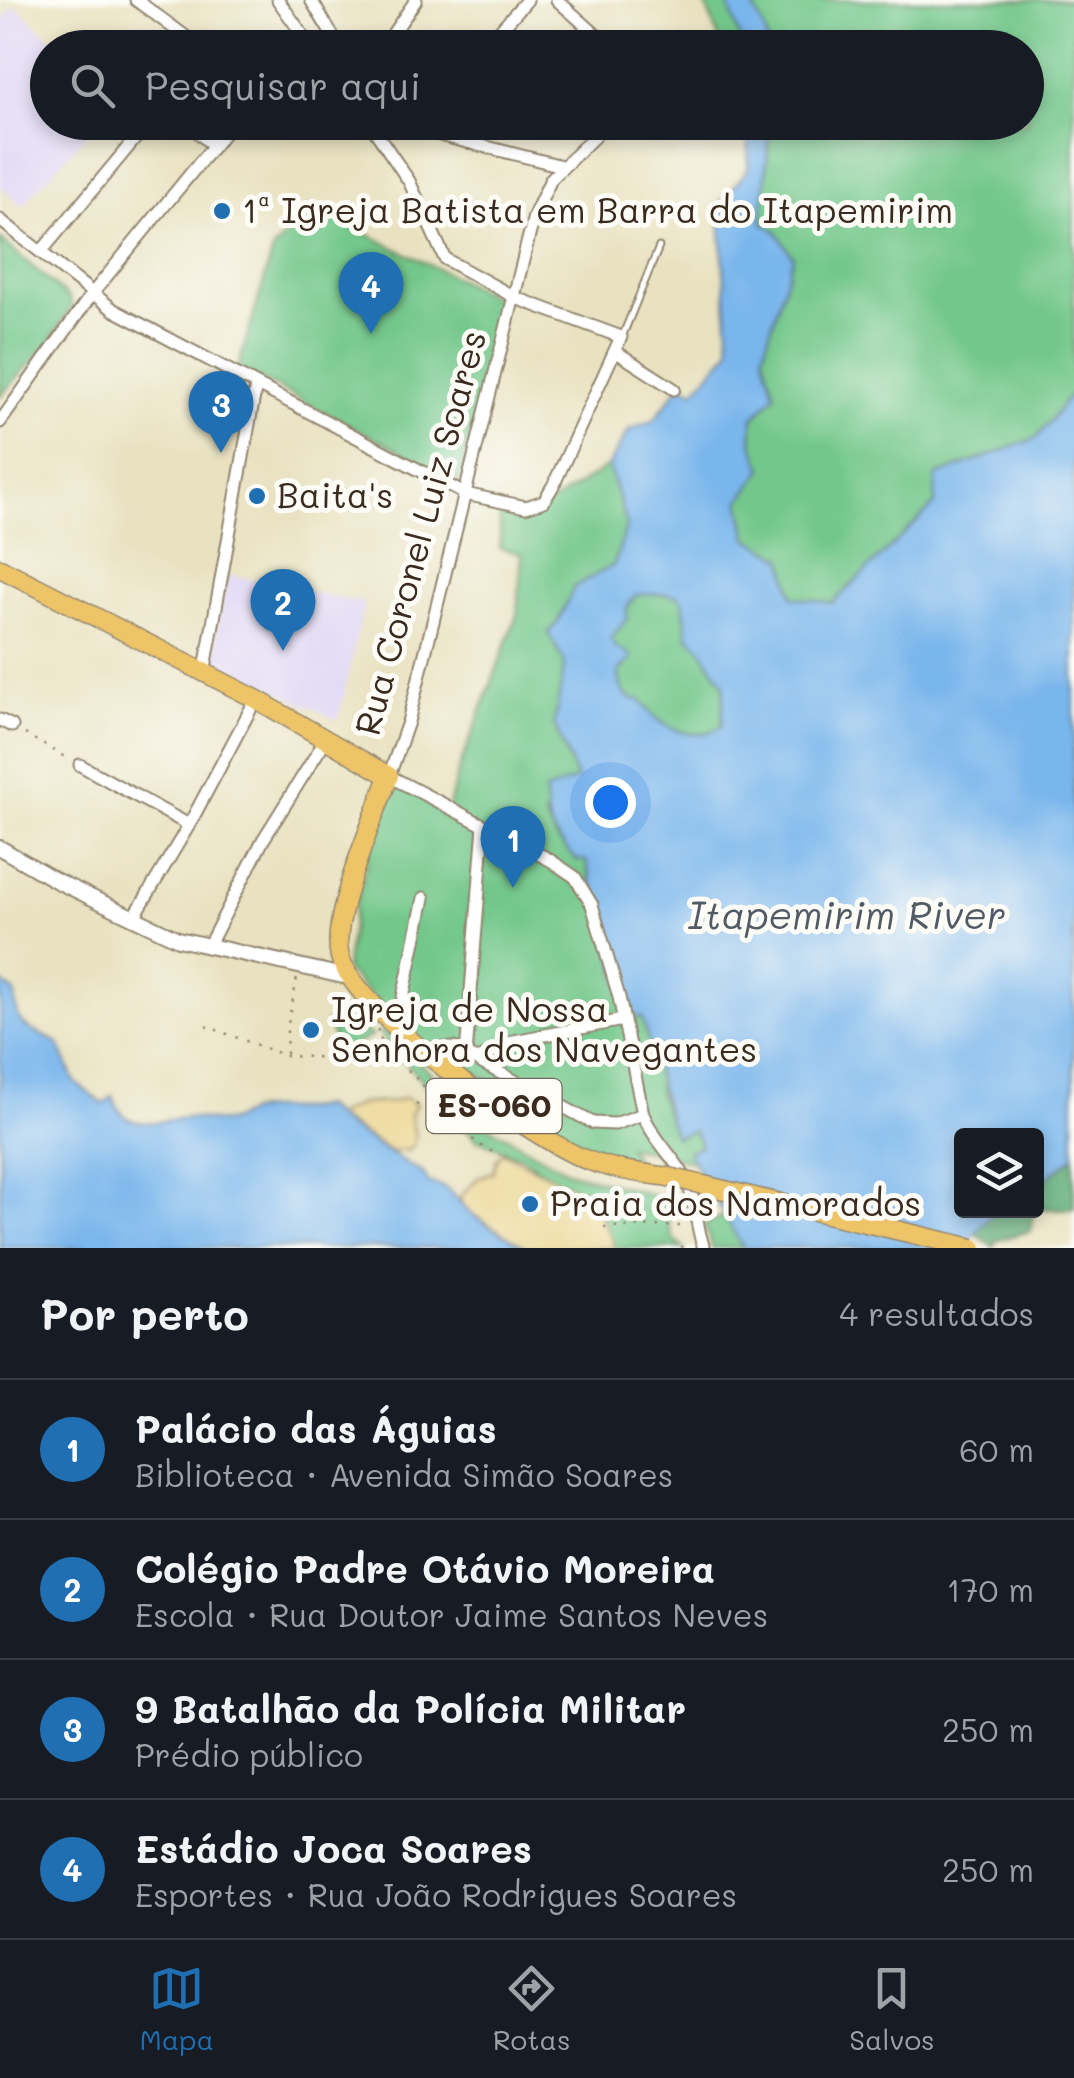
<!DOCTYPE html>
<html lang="pt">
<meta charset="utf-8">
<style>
:root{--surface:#171b24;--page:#20242c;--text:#f1f3f6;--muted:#9ea1a6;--line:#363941;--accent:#1f6fb2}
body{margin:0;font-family:Mali,sans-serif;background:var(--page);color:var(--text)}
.controls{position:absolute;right:30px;bottom:30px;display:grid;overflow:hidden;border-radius:10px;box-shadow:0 5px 15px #0003}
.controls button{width:90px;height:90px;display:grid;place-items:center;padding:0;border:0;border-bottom:2px solid var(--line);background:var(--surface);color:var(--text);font:50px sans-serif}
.you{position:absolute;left:610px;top:802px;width:35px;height:35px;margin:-25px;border:8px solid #fff;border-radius:50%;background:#1a73e8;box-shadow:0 0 0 15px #1a73e833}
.badge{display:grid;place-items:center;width:65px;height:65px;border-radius:50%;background:var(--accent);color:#fff;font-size:32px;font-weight:700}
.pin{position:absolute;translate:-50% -82px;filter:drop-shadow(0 2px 5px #0008)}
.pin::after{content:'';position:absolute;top:52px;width:35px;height:30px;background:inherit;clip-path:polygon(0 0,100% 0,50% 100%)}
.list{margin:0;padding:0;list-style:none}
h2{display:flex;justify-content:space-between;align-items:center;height:130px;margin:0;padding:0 40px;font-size:42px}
h2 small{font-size:32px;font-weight:400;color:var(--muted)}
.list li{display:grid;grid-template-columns:65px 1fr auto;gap:30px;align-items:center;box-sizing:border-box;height:140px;padding:0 40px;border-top:2px solid var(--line)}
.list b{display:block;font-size:38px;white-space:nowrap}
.list p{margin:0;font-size:32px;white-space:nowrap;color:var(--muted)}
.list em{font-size:32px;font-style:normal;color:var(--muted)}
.icon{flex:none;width:55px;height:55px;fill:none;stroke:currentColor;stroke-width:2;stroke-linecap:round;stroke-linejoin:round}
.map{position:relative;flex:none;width:1074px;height:1248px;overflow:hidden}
.search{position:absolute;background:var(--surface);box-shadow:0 5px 15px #0003;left:30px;right:30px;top:30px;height:110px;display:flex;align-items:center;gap:25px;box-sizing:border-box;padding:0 35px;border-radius:55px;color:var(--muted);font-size:38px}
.sheet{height:690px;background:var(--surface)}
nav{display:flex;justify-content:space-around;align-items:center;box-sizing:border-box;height:140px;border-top:2px solid var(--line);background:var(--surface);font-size:28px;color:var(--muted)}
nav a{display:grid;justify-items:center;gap:5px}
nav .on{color:var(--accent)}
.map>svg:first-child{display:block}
.built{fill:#dfd5f5}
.green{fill:#73c78b;stroke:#577854;stroke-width:2.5}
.forest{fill:#5eac77;stroke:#4c6b4a;stroke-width:2.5}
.sand{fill:#eeda9e;stroke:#94825e;stroke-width:2.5}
.water{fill:#79b6ec;stroke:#5a7085;stroke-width:2.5;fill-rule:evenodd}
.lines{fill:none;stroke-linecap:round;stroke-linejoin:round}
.service-casing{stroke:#928670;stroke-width:9}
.minor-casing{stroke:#928670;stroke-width:15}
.tertiary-casing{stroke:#928670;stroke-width:18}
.primary-casing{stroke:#928670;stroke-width:21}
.path{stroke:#928670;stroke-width:2.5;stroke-dasharray:2.5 8;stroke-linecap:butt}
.service{stroke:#fff;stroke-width:5}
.minor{stroke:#fff;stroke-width:11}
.tertiary{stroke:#fff;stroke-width:14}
.primary{stroke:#eec469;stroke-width:18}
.primary-bridge-casing{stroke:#928670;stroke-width:21;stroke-linecap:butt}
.primary-bridge{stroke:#eec469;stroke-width:18}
.poi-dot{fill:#1f6fb2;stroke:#fdfcf7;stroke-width:4}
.labels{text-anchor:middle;stroke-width:10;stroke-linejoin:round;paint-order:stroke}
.shield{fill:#fdfcf7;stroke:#75695f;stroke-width:2.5}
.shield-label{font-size:32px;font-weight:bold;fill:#3b2a1e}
.poi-label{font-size:35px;fill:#3b2a1e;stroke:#fdfcf7;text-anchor:start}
.street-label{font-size:35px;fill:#3b2a1e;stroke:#fdfcf7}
.water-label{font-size:38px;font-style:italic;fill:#515b66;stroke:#fdfcf7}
</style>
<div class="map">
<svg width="1074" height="1248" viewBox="0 0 1074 1248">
<rect width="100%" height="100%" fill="#fdfcf7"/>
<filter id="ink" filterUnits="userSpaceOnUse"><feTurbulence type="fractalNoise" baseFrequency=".01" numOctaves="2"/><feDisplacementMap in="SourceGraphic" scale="20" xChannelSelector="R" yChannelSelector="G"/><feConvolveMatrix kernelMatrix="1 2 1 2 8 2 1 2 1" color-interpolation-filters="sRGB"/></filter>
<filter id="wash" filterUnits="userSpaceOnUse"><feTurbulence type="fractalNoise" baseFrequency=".0048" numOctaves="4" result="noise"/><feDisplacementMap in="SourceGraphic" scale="40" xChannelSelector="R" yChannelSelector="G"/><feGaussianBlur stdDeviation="2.25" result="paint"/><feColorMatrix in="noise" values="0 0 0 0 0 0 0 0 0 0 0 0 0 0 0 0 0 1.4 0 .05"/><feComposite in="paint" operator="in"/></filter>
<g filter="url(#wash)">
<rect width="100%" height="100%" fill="#e9e2c1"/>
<path class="built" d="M15 6 60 47 48 48V122L97 123 22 206 0 186V22Z
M228 575 364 603 338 720 211 658Z"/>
<path class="green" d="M704 0H727L743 47H722Z
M750 0H1074V390L1037 438 936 476 935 504 833 603 793 597 783 558 748 538 740 501 762 469 752 441 753 418 775 395 763 354 793 257 762 222 770 123 1026 122V48L768 47 765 31Z
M311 206 502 301 459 481 238 368 273 250Z
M0 239 69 298 72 306 47 346 0 396Z
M608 466 627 525 614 565 574 587 558 622 566 663 554 724 577 780 544 816 556 838 578 861 586 860 591 885 642 1016 658 1074 659 1095 676 1137 693 1130 701 1145 688 1152 694 1162 628 1146 636 1161 630 1167C576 1153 532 1124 489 1090L494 1082 424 1049 345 970 355 905 389 781 448 811 456 777 517 615 522 554 500 548V512H537Z
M667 594 678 595 683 601 688 636 699 646 724 684 722 726C693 745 658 727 641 700 622 699 619 686 619 670L625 666 611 638C616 627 628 604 635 595Z
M342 1011 372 1036 339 1053 327 1022H340Z
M381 1028 490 1127 567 1171 674 1201 669 1223 673 1239 684 1248H615L607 1234 603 1215 524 1158 476 1139 380 1035Z
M725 1215 743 1248H712L704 1225Z"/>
<path class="forest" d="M1074 1156V1209H1037L1036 1186Z
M995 1211H1034L1031 1231 996 1241 994 1248 974 1232Z"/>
<path class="sand" d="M406 1098 416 1104 410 1115 415 1134 413 1146 407 1151 397 1150 395 1154 334 1116 360 1104 391 1102Z
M503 1152 593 1198 615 1248H526L466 1210 459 1198 479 1177 493 1172 497 1159Z"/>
<path class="water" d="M727 0H750L765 31 768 47H743Z
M749 123H770L762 222 776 231 793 257 763 354 775 395 753 418 752 441 763 469 740 501 748 538 783 558 793 597 833 603 935 504 936 476 1037 438 1074 390V1156L1037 1186 1036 1136H962V1210L995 1211 962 1248H743L688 1152 701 1145 694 1131 675 1137C660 1098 654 1057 642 1017H629L586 860 578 861C552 834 546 829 545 791L577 779 554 724 565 663 548 633 558 622 574 587 614 565 627 525 608 466 629 430 654 420 681 384 694 391 730 350 719 205 748 169ZM667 594 678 596 683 601 688 636 699 646 724 684 722 726C692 745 658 727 641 700 623 700 619 687 619 670L631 660 630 654 616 647 611 638 627 619V608L635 595Z
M0 981 15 993C15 1033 30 1026 59 1044L75 1082 103 1104 113 1096C124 1134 156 1121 185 1118 199 1117 211 1122 224 1122 234 1122 243 1113 253 1111 276 1105 300 1113 323 1106L341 1122 424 1174 429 1183C453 1187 453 1198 468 1211 485 1225 508 1235 526 1248H0Z"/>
</g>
<g filter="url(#ink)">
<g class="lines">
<g class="service-casing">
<path id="service" d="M622 337 659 247"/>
</g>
<g class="minor-casing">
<path id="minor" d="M136 0 201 48
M278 0 312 48
M311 0 340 48
M557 0 611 48
M383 48 416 0
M484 48 527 0
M186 122 214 146
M404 122 443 136 562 166
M609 122 551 179 534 216 408 722 389 776 550 860 575 877 592 905 619 997 643 1114C654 1142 681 1163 689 1187 697 1207 696 1228 704 1248
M0 220 114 310 465 494 526 507 544 501 554 484 621 337 516 298 445 259 409 181 369 122
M41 252 149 122
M615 351 674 389
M0 422 92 294 233 122
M204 674 256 385
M0 720 12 726
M80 765 189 825
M133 919 189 825 256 699
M208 947 263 840 326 739
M397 1026 424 898
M424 1049 454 1048 593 1123 615 1124 643 1114
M466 1055 484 825
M477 1060 514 1041 623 1020"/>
</g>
<g class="tertiary-casing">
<path id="tertiary" d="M0 848 57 881 178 939 352 978"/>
</g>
<g class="primary-casing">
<path id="primary" d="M0 568 256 699 389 776C374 819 333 909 339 952 346 1007 534 1140 587 1160 613 1170 641 1173 669 1177"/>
</g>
<path class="path" d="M25 734 70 760
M206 1026 286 1056 393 1060
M378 1029 377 1034C394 1059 416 1076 435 1099 455 1121 470 1144 500 1155
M286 1054 287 1029 297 978
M416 1104 439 1116 445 1114
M604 1227 683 1226
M681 1248 687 1240"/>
<use href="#service" class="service"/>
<use href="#minor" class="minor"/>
<use href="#tertiary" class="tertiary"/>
<use href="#primary" class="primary"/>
<g class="primary-bridge-casing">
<path id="primary-bridge" d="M669 1177 973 1248"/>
</g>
<use href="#primary-bridge" class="primary-bridge"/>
</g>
</g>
<g class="poi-dot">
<circle cx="222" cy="211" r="10"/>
<circle cx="257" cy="496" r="10"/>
<circle cx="311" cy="1030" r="10"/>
<circle cx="530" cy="1204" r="10"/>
</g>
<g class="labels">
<rect class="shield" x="426.5" y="1079" width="135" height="54" rx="8"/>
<g class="shield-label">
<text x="494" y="1117">ES-060</text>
</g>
<g class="poi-label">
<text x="242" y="223">1ª Igreja Batista em Barra do Itapemirim</text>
<text x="277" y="508">Baita's</text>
<text x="331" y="1022">Igreja de Nossa<tspan x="331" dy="40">Senhora dos Navegantes</tspan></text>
<text x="550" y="1216">Praia dos Namorados</text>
</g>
<g class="street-label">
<text transform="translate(421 533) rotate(-75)" y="12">Rua Coronel Luiz Soares</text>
</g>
<g class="water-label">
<text x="847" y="929">Itapemirim River</text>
</g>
</g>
</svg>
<div class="controls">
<button><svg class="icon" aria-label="layers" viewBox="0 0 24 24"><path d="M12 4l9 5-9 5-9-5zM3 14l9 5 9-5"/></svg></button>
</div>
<div class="you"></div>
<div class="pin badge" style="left:513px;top:888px">1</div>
<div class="pin badge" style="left:283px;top:651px">2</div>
<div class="pin badge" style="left:221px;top:453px">3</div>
<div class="pin badge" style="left:371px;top:334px">4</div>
<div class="search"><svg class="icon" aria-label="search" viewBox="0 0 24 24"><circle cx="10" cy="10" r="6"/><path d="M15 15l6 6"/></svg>Pesquisar aqui</div>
</div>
<section class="sheet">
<h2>Por perto<small>4 resultados</small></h2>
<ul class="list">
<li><span class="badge">1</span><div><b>Palácio das Águias</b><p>Biblioteca · Avenida Simão Soares</p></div><em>60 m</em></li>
<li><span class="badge">2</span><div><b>Colégio Padre Otávio Moreira</b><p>Escola · Rua Doutor Jaime Santos Neves</p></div><em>170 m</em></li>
<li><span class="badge">3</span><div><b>9 Batalhão da Polícia Militar</b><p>Prédio público</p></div><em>250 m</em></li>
<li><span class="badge">4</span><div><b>Estádio Joca Soares</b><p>Esportes · Rua João Rodrigues Soares</p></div><em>250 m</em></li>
</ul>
</section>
<nav>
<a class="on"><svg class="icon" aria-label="map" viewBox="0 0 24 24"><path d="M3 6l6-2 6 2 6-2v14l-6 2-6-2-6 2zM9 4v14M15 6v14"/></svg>Mapa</a>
<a><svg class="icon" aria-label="directions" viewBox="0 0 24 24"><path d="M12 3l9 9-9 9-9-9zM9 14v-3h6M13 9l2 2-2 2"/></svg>Rotas</a>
<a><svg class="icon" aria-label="saved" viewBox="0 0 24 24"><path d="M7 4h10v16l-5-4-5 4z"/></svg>Salvos</a>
</nav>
